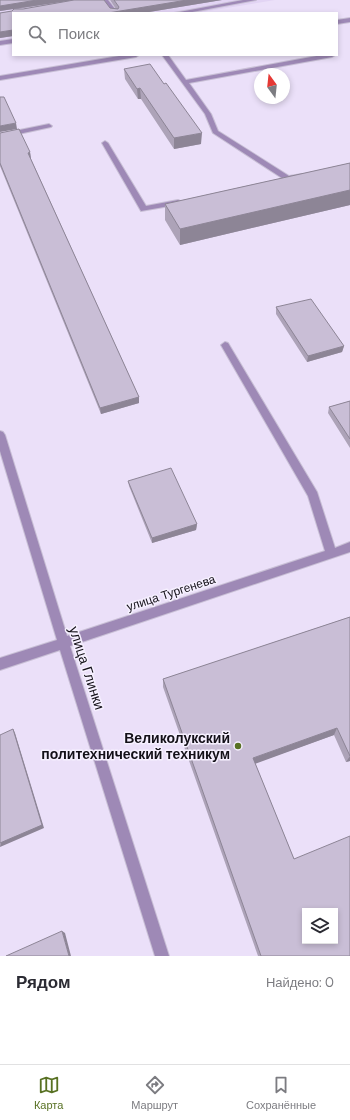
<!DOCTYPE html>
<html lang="ru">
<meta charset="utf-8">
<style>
:root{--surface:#fff;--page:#f2f2f3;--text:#2b2b33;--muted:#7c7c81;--line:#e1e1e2;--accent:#587123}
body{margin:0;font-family:"DM Sans",sans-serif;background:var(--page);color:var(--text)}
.controls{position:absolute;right:12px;bottom:12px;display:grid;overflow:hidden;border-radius:0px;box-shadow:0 2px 6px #0003}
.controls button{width:36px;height:36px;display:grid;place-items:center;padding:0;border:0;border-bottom:1px solid var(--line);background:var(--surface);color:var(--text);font:20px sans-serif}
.compass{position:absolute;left:254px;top:68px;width:36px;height:36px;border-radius:50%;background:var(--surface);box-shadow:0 2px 6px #0003;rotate:345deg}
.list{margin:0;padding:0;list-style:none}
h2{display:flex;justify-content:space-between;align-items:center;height:52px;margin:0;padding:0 16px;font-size:17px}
h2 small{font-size:13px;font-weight:400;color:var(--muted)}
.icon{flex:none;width:22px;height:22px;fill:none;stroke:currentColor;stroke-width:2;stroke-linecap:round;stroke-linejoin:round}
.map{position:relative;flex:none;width:350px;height:956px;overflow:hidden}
.search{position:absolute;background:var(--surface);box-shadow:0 2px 6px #0003;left:12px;right:12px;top:12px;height:44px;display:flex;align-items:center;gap:10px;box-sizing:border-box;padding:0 14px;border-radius:0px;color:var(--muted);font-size:15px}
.sheet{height:108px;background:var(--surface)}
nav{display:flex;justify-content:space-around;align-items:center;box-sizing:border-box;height:56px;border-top:1px solid var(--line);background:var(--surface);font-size:11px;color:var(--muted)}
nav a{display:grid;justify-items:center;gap:2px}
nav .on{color:var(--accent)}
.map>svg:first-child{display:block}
.built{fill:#e2d4f4}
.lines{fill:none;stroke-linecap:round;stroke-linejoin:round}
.minor-casing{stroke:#c8bfd5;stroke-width:2}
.minor{fill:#9e89b6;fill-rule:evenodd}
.wall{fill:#ada3b8;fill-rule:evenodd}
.shaded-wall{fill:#8d8596}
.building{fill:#c9bed6;stroke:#8d8596;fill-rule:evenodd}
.poi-dot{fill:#587123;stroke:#f6f0ff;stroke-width:1.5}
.labels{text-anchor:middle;stroke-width:3;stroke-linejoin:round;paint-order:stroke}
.street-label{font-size:12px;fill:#131018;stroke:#f6f0ff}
.near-street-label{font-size:14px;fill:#131018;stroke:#f6f0ff}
.near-poi-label{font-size:14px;font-weight:bold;fill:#131018;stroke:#f6f0ff;text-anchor:end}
</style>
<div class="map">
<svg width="350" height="956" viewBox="0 0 350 956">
<rect width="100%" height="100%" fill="#ebe0f9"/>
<path class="built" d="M0 0H275L196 13H13V43L0 46Z"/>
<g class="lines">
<g class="minor-casing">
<path id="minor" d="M102 0H108L118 13H112Z
M243 0H256L187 13H174Z
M350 18V22L337 24V20Z
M13 39V43L0 45V41Z
M125 55H139L136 57 0 80V76Z
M162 55H168L186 80 322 55H335L332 57 189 83 211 114 218 131 289 176 302 174V178L285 180 213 133 205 114Z
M49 124 52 126 51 127 0 138V134Z
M105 141 108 143 146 206 178 200 182 202 181 204 141 211 102 143Z
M225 342 228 343 317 492 335 548 350 542V552L70 646 169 956H155L60 650 0 670V658L57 640 0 451V431L3 432 5 435 67 636 325 551 308 496 221 345Z"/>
</g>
<use href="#minor" class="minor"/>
</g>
<path class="wall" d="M0 0H104L110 8 116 9 110 0H222L143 13H13V36L0 38V13L12 11 13 9 0 11ZM66 1 23 9H18Z
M124 69 201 144 174 149 141 99H138L125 79Z
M0 133 30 152 31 159 139 397V403L101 414 0 166Z
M350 163V205L180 245 165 220V204Z
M276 307 344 346 342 352 307 362 276 314Z
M350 401V448L328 413 329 407Z
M128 481 197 524 196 530 152 543 129 486Z
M350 617V761L346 762 334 735 255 763 294 859 350 956H258L163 687V679Z"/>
<path class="shaded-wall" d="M37 0H75L0 11V6Z
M187 0H222L143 13H108Z
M13 30V36L0 38V32Z
M140 88 141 99H138L137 89Z
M16 123 17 129 0 132V126Z
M202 133 201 144 174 149V138Z
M30 152 31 159H29L28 153Z
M350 190V205L180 245V229Z
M344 346 342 352 307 362 308 356Z
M139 397V403L101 414 100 408Z
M197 524 196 530 152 543V538Z
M337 728 334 735 252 765 253 758Z
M13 729 15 733 44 828 0 847Z
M350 756V761L346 762Z
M62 931 65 933 71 956H69Z"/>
<path class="building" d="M0 0H37L0 6Z
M74 0H104L110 8 118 9 119 7 114 0H187L108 13H13V30L0 32V13L12 11 14 9H23Z
M150 64 164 84 166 83 202 133 174 138 140 88 137 89 124 69Z
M0 97H4L16 123 0 126Z
M19 129 30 152 28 153 139 397 100 408 0 163V133Z
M350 163V190L180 229 165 204Z
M311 299 344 346 308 356 276 307Z
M350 401V439L329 407Z
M171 468 197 524 152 538 128 481Z
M350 617V756L337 728 253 758 294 859 350 836V956H261L163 679ZM305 911H335V941H305Z
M13 729 42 825 0 843V735Z
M62 931 69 956H6Z"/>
<circle class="poi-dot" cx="238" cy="746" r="4"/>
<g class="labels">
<g class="street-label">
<text transform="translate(171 593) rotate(-18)" y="4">улица Тургенева</text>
</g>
<g class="near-street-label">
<text transform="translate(87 668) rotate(72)" y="5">улица Глинки</text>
</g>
<g class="near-poi-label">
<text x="230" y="743">Великолукский<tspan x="230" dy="16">политехнический техникум</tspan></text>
</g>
</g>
</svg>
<div class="controls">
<button><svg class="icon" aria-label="layers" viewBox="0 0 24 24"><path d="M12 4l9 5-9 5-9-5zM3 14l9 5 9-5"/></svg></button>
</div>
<svg class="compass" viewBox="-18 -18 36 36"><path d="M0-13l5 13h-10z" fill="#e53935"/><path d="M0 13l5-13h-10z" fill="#7c7c81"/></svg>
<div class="search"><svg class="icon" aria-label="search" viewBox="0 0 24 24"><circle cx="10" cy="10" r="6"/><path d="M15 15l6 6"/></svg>Поиск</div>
</div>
<section class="sheet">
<h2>Рядом<small>Найдено: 0</small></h2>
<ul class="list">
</ul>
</section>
<nav>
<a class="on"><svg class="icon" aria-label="map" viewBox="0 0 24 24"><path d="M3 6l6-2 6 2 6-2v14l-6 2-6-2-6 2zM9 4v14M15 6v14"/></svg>Карта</a>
<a><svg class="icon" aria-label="directions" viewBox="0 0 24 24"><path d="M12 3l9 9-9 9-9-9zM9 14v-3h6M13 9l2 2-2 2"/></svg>Маршрут</a>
<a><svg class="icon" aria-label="saved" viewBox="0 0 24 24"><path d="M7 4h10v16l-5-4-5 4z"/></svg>Сохранённые</a>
</nav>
